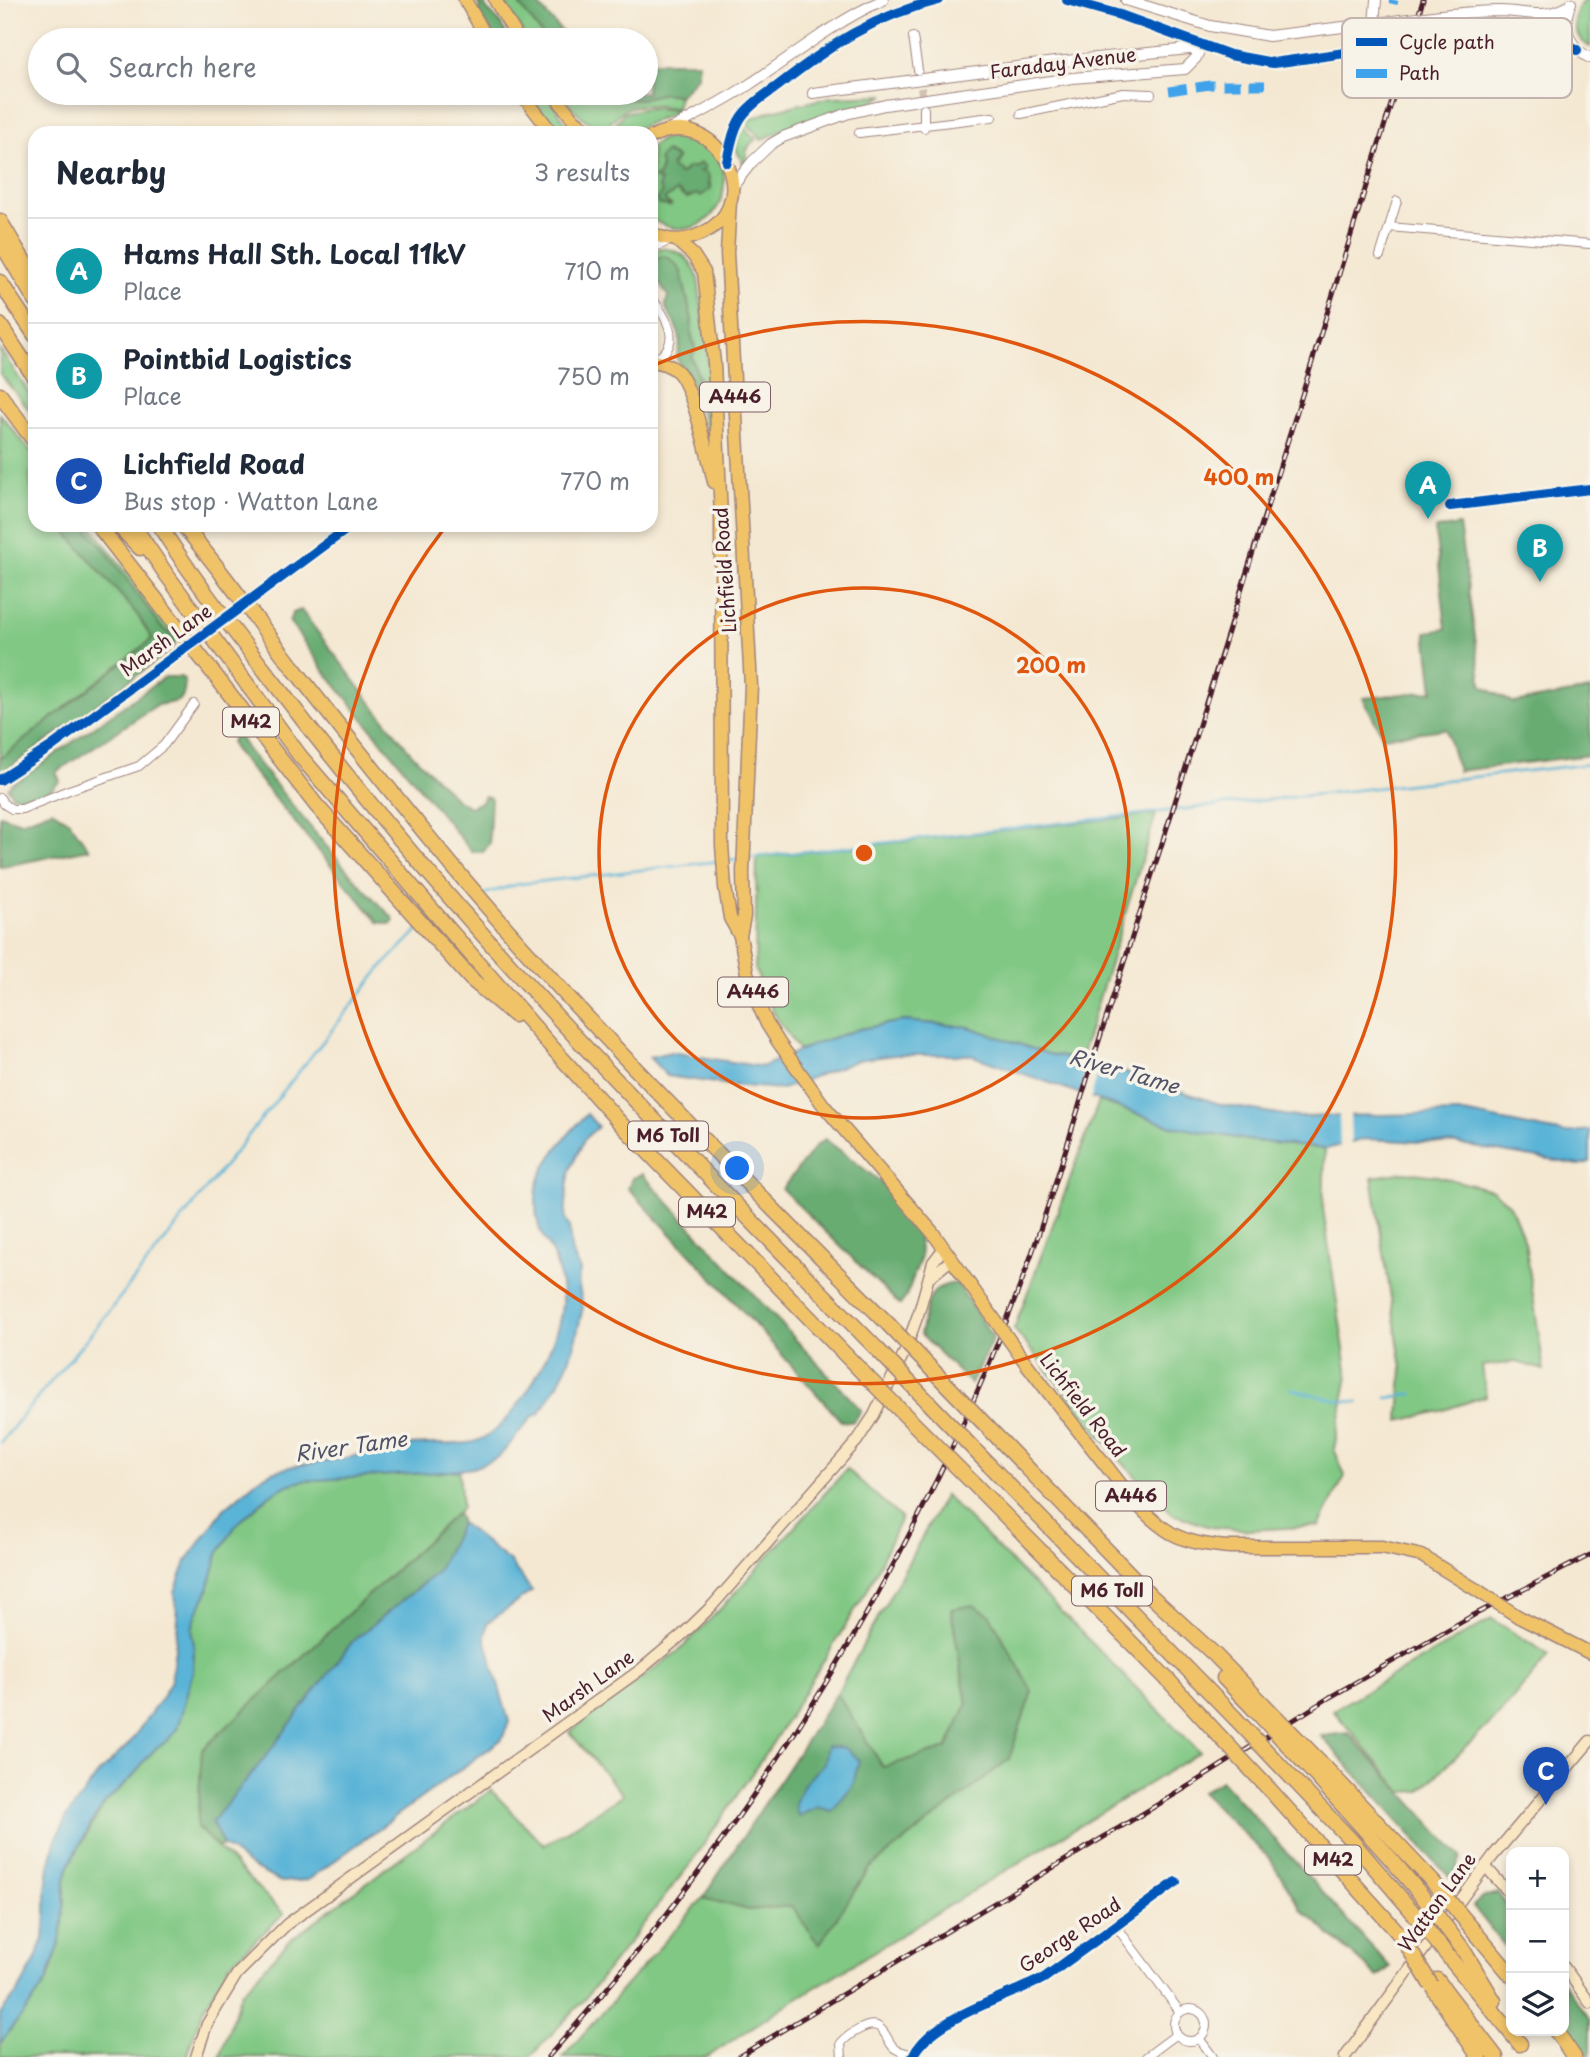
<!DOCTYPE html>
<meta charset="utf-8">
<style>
:root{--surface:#fff;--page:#f6f6f7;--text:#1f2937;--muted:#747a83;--line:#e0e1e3;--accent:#1f6fb2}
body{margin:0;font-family:"Playpen Sans",sans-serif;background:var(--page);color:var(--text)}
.controls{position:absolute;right:21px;bottom:21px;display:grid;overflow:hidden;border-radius:14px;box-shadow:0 4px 10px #0003}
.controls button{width:63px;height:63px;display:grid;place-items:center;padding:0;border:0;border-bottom:2px solid var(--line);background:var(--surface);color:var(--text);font:35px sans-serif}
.you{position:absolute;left:738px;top:1169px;width:24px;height:24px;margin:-18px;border:5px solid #fff;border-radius:50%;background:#1a73e8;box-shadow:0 0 0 10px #1a73e833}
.badge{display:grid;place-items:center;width:46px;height:46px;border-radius:50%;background:var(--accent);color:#fff;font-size:23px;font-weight:700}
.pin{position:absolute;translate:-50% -58px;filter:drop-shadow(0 2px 4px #0008)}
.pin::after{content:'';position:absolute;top:37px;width:24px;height:21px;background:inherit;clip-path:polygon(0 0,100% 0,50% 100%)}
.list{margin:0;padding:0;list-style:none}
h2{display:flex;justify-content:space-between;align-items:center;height:91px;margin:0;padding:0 28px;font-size:30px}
h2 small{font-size:23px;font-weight:400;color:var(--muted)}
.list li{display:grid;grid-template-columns:46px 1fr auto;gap:21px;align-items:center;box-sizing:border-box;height:105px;padding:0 28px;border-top:2px solid var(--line)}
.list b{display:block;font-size:26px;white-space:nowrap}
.list p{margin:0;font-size:23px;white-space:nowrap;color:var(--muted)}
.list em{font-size:23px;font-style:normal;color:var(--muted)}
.icon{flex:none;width:38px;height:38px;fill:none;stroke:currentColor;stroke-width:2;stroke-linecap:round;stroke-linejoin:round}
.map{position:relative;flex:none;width:1590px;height:2057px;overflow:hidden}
.search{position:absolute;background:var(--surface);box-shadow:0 4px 10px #0003;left:28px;top:28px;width:630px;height:77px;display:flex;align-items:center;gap:18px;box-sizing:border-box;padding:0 24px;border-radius:38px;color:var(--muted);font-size:26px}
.panel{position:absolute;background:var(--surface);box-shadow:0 4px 10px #0003;left:28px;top:126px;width:630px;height:406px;border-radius:21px}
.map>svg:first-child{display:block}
.green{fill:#81c884;stroke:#667458;stroke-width:2;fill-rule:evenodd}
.forest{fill:#68ac72;stroke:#59664e;stroke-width:2}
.water{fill:#5ab4d7;stroke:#526a81;stroke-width:2}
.pier{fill:#f4e8d2}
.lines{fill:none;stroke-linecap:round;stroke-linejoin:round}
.stream{stroke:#5ab4d7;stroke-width:2.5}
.minor-tunnel{stroke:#d2c0b1;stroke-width:8;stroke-dasharray:8 4;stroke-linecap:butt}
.minor-casing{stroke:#9f847e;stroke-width:10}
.tertiary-casing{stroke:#9f847e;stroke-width:12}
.secondary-casing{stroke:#9f847e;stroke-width:13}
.trunk-casing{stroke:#9f847e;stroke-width:15}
.motorway-casing{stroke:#9f847e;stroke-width:17}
.minor{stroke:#fff;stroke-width:8}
.tertiary{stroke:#fff;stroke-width:10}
.secondary{stroke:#f9e7c3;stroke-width:10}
.trunk{stroke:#f1c369;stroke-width:12}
.motorway{stroke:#f1c369;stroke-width:14}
.rail-casing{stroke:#4a1f2b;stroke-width:5}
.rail{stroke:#f7f3e8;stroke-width:2.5;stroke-dasharray:8;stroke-linecap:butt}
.minor-bridge-casing{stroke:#9f847e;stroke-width:10;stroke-linecap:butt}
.tertiary-bridge-casing{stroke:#9f847e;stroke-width:12;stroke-linecap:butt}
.trunk-bridge-casing{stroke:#9f847e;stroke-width:15;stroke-linecap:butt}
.motorway-bridge-casing{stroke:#9f847e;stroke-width:17;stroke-linecap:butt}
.minor-bridge{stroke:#fff;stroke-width:8}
.tertiary-bridge{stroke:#fff;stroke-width:10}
.trunk-bridge{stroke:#f1c369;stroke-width:12}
.motorway-bridge{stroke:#f1c369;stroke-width:14}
.quiet{stroke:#40a2eb;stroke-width:9;stroke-dasharray:18 9;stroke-linecap:butt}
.cycleway-casing{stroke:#f7f3e8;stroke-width:15}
.cycleway{stroke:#0057b8;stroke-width:10}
.ring{fill:none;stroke:#e0560e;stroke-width:3.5}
.labels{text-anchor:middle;stroke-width:7;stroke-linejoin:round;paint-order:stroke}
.shield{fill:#f7f3e8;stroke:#7e5f64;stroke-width:2}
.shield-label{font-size:18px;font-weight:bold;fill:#4a1f2b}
.street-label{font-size:19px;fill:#4a1f2b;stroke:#f7f3e8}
.water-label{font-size:21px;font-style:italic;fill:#505367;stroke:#f7f3e8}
.key{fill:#f7f3e8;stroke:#c3b3af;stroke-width:2}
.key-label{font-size:19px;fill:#4a1f2b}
.centre{fill:#e0560e;stroke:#f7f3e8;stroke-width:3.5}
.ring-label{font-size:21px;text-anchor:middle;font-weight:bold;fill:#e0560e;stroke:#f7f3e8;stroke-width:7;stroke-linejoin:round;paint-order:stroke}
</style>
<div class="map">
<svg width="1590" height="2057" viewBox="0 0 1590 2057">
<rect width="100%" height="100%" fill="#f7f3e8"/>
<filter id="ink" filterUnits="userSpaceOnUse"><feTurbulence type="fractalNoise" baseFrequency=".0143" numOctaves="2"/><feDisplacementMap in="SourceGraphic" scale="14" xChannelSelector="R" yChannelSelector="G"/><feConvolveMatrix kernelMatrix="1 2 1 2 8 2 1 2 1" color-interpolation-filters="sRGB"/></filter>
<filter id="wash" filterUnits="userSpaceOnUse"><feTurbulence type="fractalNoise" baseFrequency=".00686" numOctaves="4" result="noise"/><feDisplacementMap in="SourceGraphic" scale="28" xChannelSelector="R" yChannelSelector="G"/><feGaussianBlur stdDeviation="1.57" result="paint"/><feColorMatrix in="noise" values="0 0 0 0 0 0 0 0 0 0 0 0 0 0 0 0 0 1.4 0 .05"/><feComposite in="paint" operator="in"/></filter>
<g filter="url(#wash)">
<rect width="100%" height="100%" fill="#f4e8d2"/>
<path class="green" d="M503 0H516L546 40H527Z
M1584 0H1590V47C1572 37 1570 14 1584 0Z
M668 92 679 96 676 108C660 107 639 101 624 110 616 115 611 124 603 129 584 123 572 108 561 93H597L611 97 643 98Z
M528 93H545L569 127 575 133H560Z
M885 95 870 103 801 122 761 140C757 132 750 129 746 121L771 111 831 97Z
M646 108 681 110 631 131H611L624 113Z
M742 122 747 131 756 139C749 144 745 150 746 159L743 163 734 145Z
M671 137C759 132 728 265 651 219V147L660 140ZM666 152 677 158 671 166 677 174H681L701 163 704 166 700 171 701 173 708 175 711 188 697 194 682 196 677 191 665 198V201L669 206 664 204 659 195 662 193 660 181 657 176H659L660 168Z
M661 248C681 250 692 259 698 278L707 345 713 453 696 395 699 400 703 401 698 375 692 357 695 349 691 333 692 320 681 272 656 259 651 265V252Z
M0 349 35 402V417L0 374Z
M0 414 35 456V470L29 475 35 501V525H60L67 531 137 614 152 639 0 759Z
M83 525H90L157 611 176 639 161 627 106 551Z
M1156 814 1080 1060 1048 1054 969 1027 903 1021 860 1029 817 1043 799 1051 773 1012 755 970 757 857Z
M1099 1101 1172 1126 1247 1140 1325 1149 1323 1209 1348 1376 1334 1449 1345 1476 1319 1526 1250 1530 1210 1527 1172 1514 1120 1460 1014 1329Z
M1405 1172 1437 1176 1492 1190 1510 1205 1525 1242 1544 1370 1516 1362 1482 1366 1486 1396 1441 1411 1399 1421 1402 1368 1372 1177Z
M847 1469 901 1518 868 1589 772 1744 691 1863 583 2001 530 2057H220L241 1993 290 1940 491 1790 544 1845 623 1795 569 1732 681 1649 725 1604Z
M459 1470 462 1508 202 1750 197 1827 284 1914 228 1966 202 2012 186 2057H0V2043L31 2004 48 1979 59 1946 65 1900V1880L70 1863 105 1803 133 1776 145 1760 157 1747 167 1741 177 1729 193 1671 194 1646 192 1629 196 1615 207 1593 218 1554 236 1525 270 1495 287 1485 302 1481Z
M945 1495 1200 1752 783 2007 707 2057H563L703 1898 749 1910 792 1906 819 1944 869 1869 1009 1759 951 1610 967 1704 947 1748 883 1768 837 1693Z
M1492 1619 1549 1655 1499 1715 1420 1791 1402 1792 1333 1710Z"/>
<path class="forest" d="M475 0H484C485 12 491 11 497 19 502 24 506 34 509 40H495L478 12 480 7Z
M516 0H534L569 40H546Z
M646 62H699L697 77 679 96C662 90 657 96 641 99 625 101 611 97 597 93H646Z
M665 152 677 158 671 166 673 170H676L678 174H681L687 168 695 167 701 163 704 166 705 170 700 171 708 174 709 185 711 188 701 196 697 194 687 198 677 191 665 199V201L671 205 669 206 659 204 656 200 662 193 659 187 660 181 654 178 659 176 661 165 659 158Z
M661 256 667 257 675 263 681 272 692 320 691 333 695 349 692 358 704 402 699 400 687 374 676 358C682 340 681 336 672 319 671 318 666 309 666 308 665 304 667 300 668 296L651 271V265Z
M60 525H83L106 551 161 627 176 639 174 648 27 756 0 773V759L152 639 137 614Z
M1459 525 1482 686 1513 703 1590 690V755L1458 771 1446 729 1383 737 1363 698 1433 691 1426 632 1446 629 1435 529Z
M301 610 373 705 412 754 456 799 470 807 481 802 485 796 491 798 489 836 490 843 483 852H472L325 672 289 621 293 613Z
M165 677H180L184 679C187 704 176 702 157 705L56 772 60 781 47 793 17 797 12 795 8 788 13 782 20 779Z
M234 735H238L248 751C295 808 341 868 393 918L394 921 391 924 378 922 233 748 231 742Z
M52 810 69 821 89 849 0 867V815L21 822Z
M825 1139 881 1182 918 1237 921 1256 906 1297 900 1305 782 1189 816 1146Z
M642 1174 861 1410 854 1422 841 1421 723 1289 628 1188 632 1178Z
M957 1283 993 1338 971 1384 920 1334C927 1308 925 1285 957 1283Z
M457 1513 461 1523 437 1572 353 1641 263 1760 213 1822 223 1845 218 1848 197 1827 202 1750Z
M973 1605 990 1615 1032 1691 1009 1759 869 1869 819 1945 792 1906 749 1910 703 1898 837 1693 883 1767 947 1748 967 1704 951 1609Z
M1348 1733 1461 1857 1452 1880 1321 1736Z
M1221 1780 1390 1967 1378 1977 1302 1910 1270 1859 1201 1792Z
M1498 1893 1511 1911V1954L1473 1906 1483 1897Z
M1564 1983 1590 2019V2057L1564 2023Z"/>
<path class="water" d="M903 1021 969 1027 1048 1054 1111 1068 1223 1105 1296 1117 1464 1113 1564 1133 1590 1130V1162L1579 1165 1457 1144 1367 1139 1325 1149 1247 1140 1172 1126 970 1055H894L858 1060 782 1089 730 1085 667 1076 649 1057 671 1052 762 1067 817 1043 860 1029Z
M587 1114 598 1127 585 1138 570 1170 567 1188 565 1220 569 1226 571 1250 580 1270 578 1282 583 1307 574 1347 566 1367 558 1384 539 1414 533 1416 499 1457 473 1468 443 1472 302 1481 287 1485 270 1495 236 1525 218 1554 207 1593 196 1615 192 1629 194 1646 193 1671 177 1729 167 1741 157 1747 145 1760 133 1776 105 1803 94 1819 70 1863 65 1880 63 1924 59 1946 47 1980 31 2004 0 2043V2014L19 1990 34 1963 44 1939 46 1915V1889L49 1867 55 1842 67 1816 98 1774 129 1744 162 1697 171 1681 178 1623 175 1592 186 1562 224 1509 259 1479 272 1472 294 1466 352 1457C373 1445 411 1445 436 1444 454 1444 471 1446 487 1436 521 1414 558 1345 562 1305 563 1291 560 1276 556 1263 553 1251 544 1241 540 1230 536 1218 535 1201 537 1188 542 1162 569 1133 587 1114Z
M461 1523 510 1562 532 1591 487 1623 485 1638 509 1722 502 1739 308 1880 281 1882 253 1868 223 1845 212 1822 263 1760 353 1641 437 1572Z
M827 1746 845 1748 859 1760 853 1785 832 1811 818 1807 798 1816 795 1803 804 1784 824 1763Z"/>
<path class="pier" d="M1090 1059 1101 1062 1090 1100 1079 1097Z
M1339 1113H1350L1351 1146 1340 1149Z"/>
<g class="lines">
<path class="stream" d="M747 858 1590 764
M726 860 741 859
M484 894 519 884 720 861
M1291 1389 1339 1401 1359 1402
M1387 1398 1414 1394
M0 1443 98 1325 382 967 420 928"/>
</g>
</g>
<g filter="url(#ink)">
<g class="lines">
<path class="minor-tunnel" d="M919 76 924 105"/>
<g class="minor-casing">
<path id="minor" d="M913 37 918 70
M924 109V128
M1021 114 1123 93 1151 94
M859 133 992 117
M1389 227 1590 244
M651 249 671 240
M1380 256 1397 201
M651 297C667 318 684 344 654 360
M1450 506 1590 489
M269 586 352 525
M0 780 51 747 170 659
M0 798 4 804 12 809H22L69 790 139 766 164 745 194 704
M1116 1926 1180 2012
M1174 2025a16 16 0 1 1 32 0a16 16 0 1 1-32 0Z
M1199 2038 1213 2057
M842 2057 841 2043C848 2035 871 2019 880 2028 886 2033 888 2041 893 2047 898 2052 907 2053 914 2055
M913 2057C930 2018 1008 1997 1044 1978L1176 1882
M1146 2057 1177 2034"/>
</g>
<g class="tertiary-casing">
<path id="tertiary" d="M1067 0 1120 15 1230 55 1273 63 1392 47
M1126 0 1210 26 1269 36 1401 20
M1571 3C1561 25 1568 47 1590 58
M1441 15C1461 13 1481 11 1501 11 1528 12 1546 20 1570 5
M1374 24 1376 0
M1426 41 1511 30 1552 37 1577 50
M813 93 1055 62 1200 48
M669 130C696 115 724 101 750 84 794 55 834 22 883 0
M727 162C730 148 732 133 739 121 747 106 766 95 779 85 832 44 873 16 939 0
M733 186 752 162 771 144 783 137 846 114 885 105 1072 78 1185 69 1196 58 1202 44"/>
</g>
<g class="secondary-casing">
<path id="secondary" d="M929 1278 951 1260
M1485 1866 1511 1895
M1564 1967 1590 2003
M196 2057 207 2024 237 1974 287 1924 640 1670 682 1635 712 1606 857 1441 874 1415 905 1351 919 1312 933 1262 944 1248
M1345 2057 1493 1856 1590 1741"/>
</g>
<g class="trunk-casing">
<path id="trunk" d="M465 0 488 40
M495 0 519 40
M521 93 552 133
M553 93 573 119 591 133
M651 137C720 102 768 208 698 235 682 242 665 241 651 232
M730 201 727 253 751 686 743 872 744 916 740 936
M676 240 693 255 704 272 714 363 721 517 722 845 725 887 730 918 740 936 747 973 755 997 767 1024 779 1043 824 1106 933 1233 982 1302
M653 361C662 363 671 365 678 372 692 386 709 460 714 482
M1020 1355C1046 1390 1073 1424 1100 1458 1121 1484 1141 1515 1171 1533 1189 1543 1208 1545 1228 1547H1382L1422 1556 1480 1592
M1519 1617 1590 1653"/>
</g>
<g class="motorway-casing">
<path id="motorway" d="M0 221 35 280
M0 241 35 300
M0 282 35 335
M0 325 35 378
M0 395 35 442
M98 525 316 805 471 979 514 1015
M118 525 140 548
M133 525 166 574 300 756 447 927 550 1045 622 1125 867 1377
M159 525C202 593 254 656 303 720 478 944 678 1147 878 1350
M183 525C221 570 255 618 291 665 348 738 406 811 466 882 598 1037 744 1180 888 1324
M1004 1444 1151 1596 1215 1655 1264 1705
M989 1465 1235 1718
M975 1485 1169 1681 1213 1729
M1224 1678 1254 1709
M1320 1762 1433 1882
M1309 1768 1391 1859 1422 1896
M1292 1778 1351 1840 1411 1910
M1270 1790 1402 1937
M1475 1932 1511 1975
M1462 1948 1494 2001
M1452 1961 1520 2044
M1437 1980 1496 2057
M1435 1991 1479 2057
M1556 2031 1574 2057"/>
</g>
<use href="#minor" class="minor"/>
<use href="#tertiary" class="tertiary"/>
<use href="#secondary" class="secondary"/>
<use href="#trunk" class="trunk"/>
<use href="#motorway" class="motorway"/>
<g class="rail-casing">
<path id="rail" d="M548 2057C756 1824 925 1551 1031 1256 1055 1188 1075 1119 1096 1050 1119 978 1142 906 1165 834 1253 557 1338 278 1423 0
M738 2057 1192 1784 1330 1697 1472 1616 1590 1555"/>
</g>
<use href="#rail" class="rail"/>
<g class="minor-bridge-casing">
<path id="minor-bridge" d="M170 659 269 586"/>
</g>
<g class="tertiary-bridge-casing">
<path id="tertiary-bridge" d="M1401 20 1441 15
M1392 47 1426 41"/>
</g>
<g class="trunk-bridge-casing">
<path id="trunk-bridge" d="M982 1302 1020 1355
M1480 1592 1519 1617"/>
</g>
<g class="motorway-bridge-casing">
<path id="motorway-bridge" d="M888 1324 1004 1444
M878 1350 989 1465
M867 1377 975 1485
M1264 1705 1320 1762
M1254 1709 1309 1768
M1235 1718 1292 1778
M1213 1729 1270 1790
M1433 1882 1475 1932
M1422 1896 1462 1948
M1411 1910 1452 1961
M1402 1937 1431 1985"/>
</g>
<use href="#minor-bridge" class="minor-bridge"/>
<use href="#tertiary-bridge" class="tertiary-bridge"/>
<use href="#trunk-bridge" class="trunk-bridge"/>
<use href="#motorway-bridge" class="motorway-bridge"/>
<path class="quiet" d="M1393 4 1394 0
M1169 91 1210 85H1265"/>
<g class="cycleway-casing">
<path id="cycleway" d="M1067 0 1120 15 1230 55 1273 63 1511 30 1552 37 1577 50
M727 162C730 148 732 133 739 121 747 106 766 95 779 85 832 44 873 16 939 0
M1450 506 1590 489
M0 780 51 747 352 525
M913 2057C930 2018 1008 1997 1044 1978L1176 1882"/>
</g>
<use href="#cycleway" class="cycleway"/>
</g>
</g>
<g class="ring">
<circle cx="864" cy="853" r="265"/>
<path d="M652 366A531 531 0 1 1 446 526"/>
</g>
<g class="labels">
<g class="shield">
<rect x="700" y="382.5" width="70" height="29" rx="5"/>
<rect x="223" y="707.5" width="56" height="29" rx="5"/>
<rect x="718" y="977.5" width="70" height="29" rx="5"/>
<rect x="628" y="1121.5" width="80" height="29" rx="5"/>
<rect x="679" y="1197.5" width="56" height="29" rx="5"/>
<rect x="1096" y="1481.5" width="70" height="29" rx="5"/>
<rect x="1072" y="1576.5" width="80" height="29" rx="5"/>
<rect x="1305" y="1845.5" width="56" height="29" rx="5"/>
</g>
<g class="shield-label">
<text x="735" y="403">A446</text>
<text x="251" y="728">M42</text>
<text x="753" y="998">A446</text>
<text x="668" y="1142">M6 Toll</text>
<text x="707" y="1218">M42</text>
<text x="1131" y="1502">A446</text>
<text x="1112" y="1597">M6 Toll</text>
<text x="1333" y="1866">M42</text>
</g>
<g class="street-label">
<text transform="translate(1063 63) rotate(-7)" y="7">Faraday Avenue</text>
<text transform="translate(725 570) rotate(-94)" y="7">Lichfield Road</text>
<text transform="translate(166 640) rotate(-36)" y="7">Marsh Lane</text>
<text transform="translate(1083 1405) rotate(52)" y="7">Lichfield Road</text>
<text transform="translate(588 1686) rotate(-36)" y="7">Marsh Lane</text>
<text transform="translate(1437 1902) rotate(-54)" y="7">Watton Lane</text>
<text transform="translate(1070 1935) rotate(-34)" y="7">George Road</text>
</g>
<g class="water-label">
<text transform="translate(1124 1072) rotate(16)" y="7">River Tame</text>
<text transform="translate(351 1447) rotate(-8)" y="7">River Tame</text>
</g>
</g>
<rect x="1342" y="18" width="230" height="80" rx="10" class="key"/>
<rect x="1356" y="38" width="31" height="8" fill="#0057b8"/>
<rect x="1356" y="69" width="31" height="9" fill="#40a2eb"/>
<g class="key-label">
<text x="1399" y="49">Cycle path</text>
<text x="1399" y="80">Path</text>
</g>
<circle cx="864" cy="853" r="10" class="centre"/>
<g class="ring-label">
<text x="1239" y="485">400 m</text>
<text x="1051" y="673">200 m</text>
</g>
</svg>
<div class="controls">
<button>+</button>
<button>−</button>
<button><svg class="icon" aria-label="layers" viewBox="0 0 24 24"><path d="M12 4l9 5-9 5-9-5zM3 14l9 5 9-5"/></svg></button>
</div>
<div class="you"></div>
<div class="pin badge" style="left:1428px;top:519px;background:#0f9aa8">A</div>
<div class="pin badge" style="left:1540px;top:582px;background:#0f9aa8">B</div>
<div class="pin badge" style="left:1546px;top:1805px;background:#1a4fb4">C</div>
<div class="search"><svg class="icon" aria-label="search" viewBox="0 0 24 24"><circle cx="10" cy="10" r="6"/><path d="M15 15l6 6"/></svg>Search here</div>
<section class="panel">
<h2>Nearby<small>3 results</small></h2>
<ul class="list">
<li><span class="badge" style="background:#0f9aa8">A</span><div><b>Hams Hall Sth. Local 11kV</b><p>Place</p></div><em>710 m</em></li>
<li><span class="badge" style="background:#0f9aa8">B</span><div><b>Pointbid Logistics</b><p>Place</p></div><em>750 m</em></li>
<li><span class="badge" style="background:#1a4fb4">C</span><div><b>Lichfield Road</b><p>Bus stop · Watton Lane</p></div><em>770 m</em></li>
</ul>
</section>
</div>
